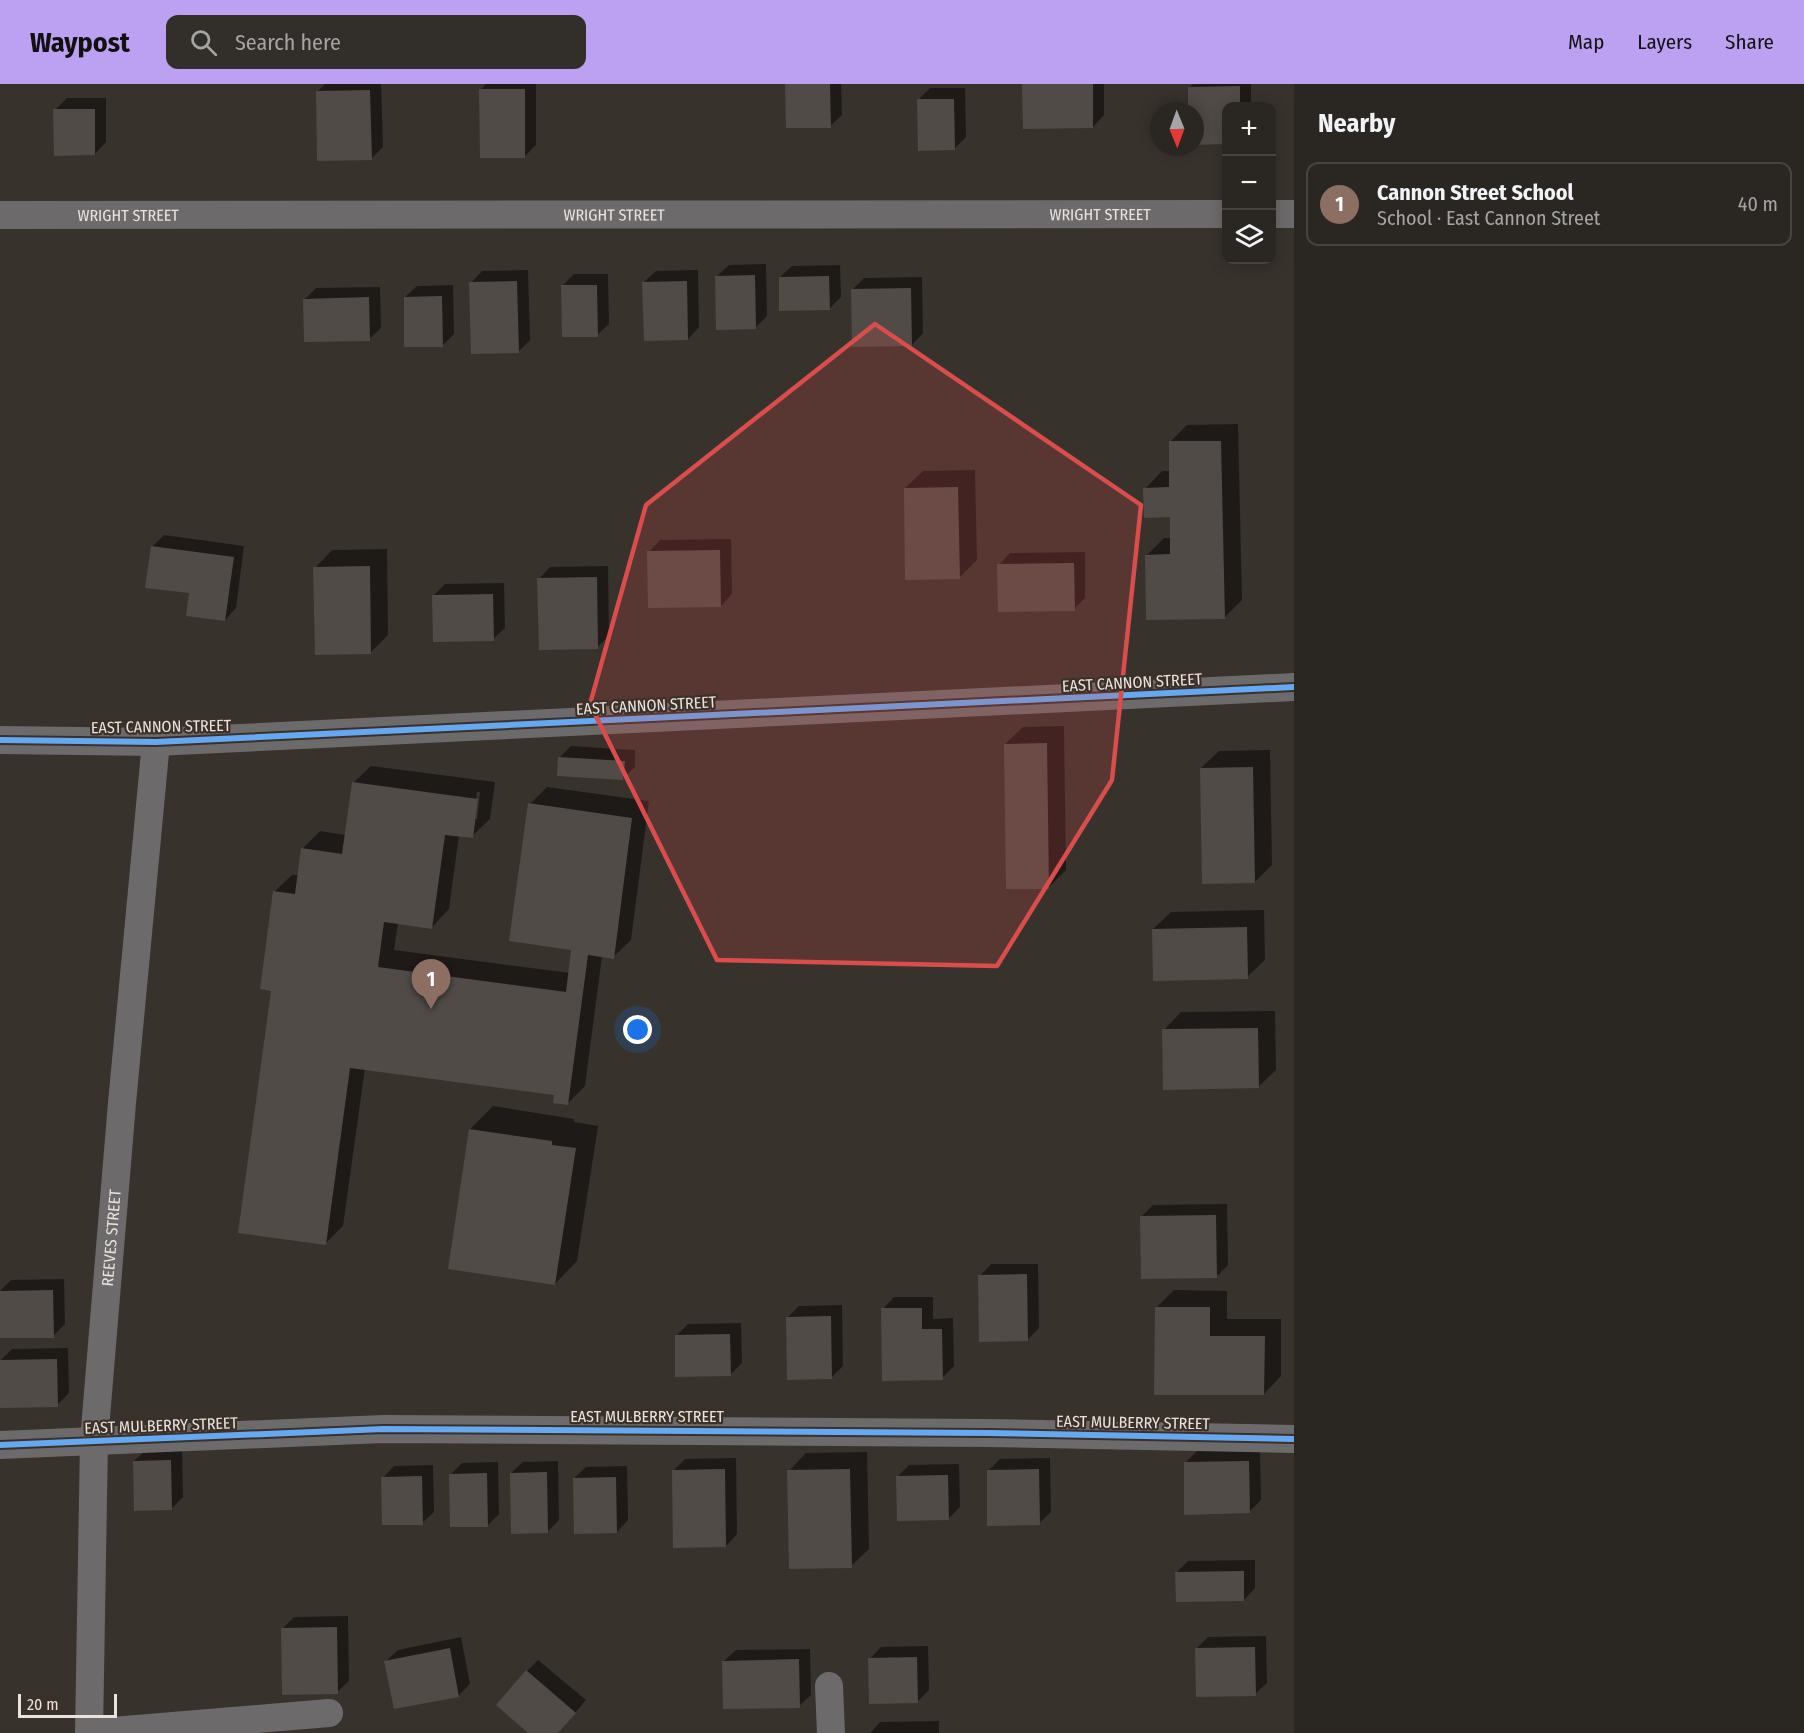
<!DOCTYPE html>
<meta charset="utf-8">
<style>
:root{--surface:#2a2622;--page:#322e2a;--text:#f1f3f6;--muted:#a5a5a5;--line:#464340;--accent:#bca0f2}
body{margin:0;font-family:"Fira Sans Condensed",sans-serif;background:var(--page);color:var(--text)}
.controls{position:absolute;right:18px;top:18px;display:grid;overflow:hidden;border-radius:12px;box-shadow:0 3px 15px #0003}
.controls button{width:54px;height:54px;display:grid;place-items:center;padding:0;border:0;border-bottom:2px solid var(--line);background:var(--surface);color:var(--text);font:30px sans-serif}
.compass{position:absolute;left:1150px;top:18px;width:54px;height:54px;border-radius:50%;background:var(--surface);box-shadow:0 3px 15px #0003;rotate:179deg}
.scale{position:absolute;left:18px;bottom:15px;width:99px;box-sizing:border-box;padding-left:6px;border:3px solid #eae2de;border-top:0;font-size:16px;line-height:21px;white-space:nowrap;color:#eae2de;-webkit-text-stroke:4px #3c3129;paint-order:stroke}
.you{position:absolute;left:638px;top:946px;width:21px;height:21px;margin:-15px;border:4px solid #fff;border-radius:50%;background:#1a73e8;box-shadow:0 0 0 9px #1a73e833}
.badge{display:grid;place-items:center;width:39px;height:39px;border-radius:50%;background:var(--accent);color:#fff;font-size:20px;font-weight:700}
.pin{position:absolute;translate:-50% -50px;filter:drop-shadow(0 2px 3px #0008)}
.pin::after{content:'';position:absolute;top:32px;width:21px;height:18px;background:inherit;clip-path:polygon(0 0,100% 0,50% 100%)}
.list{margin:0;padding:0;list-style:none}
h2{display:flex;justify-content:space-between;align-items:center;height:78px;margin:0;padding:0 24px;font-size:26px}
h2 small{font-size:20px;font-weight:400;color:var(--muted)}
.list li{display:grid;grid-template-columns:39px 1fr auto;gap:18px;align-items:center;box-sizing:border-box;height:84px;margin:0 12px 12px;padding:0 12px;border:2px solid var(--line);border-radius:12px}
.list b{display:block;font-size:22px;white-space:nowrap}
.list p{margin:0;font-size:20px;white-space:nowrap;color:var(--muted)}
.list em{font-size:20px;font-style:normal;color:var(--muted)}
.icon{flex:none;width:33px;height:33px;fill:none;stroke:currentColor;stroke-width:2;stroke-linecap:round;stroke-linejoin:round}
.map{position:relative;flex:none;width:1294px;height:1649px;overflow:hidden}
header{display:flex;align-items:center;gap:36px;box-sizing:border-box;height:84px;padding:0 30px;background:var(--accent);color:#111}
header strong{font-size:28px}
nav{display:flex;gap:33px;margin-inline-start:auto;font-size:21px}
.search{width:420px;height:54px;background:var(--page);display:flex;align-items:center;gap:15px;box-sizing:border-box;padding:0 21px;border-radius:12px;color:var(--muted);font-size:22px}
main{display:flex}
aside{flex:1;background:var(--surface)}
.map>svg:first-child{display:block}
.shadow{fill:#0007;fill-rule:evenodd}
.building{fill:#504b47}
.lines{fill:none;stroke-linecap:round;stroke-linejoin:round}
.street{stroke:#6c6a6a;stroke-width:28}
.cycleway-casing{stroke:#3c3129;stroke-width:10}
.cycleway{stroke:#66a8f1;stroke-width:6}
.marked{fill:#da4d4c;fill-opacity:0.2;stroke:#da4d4c;stroke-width:4.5;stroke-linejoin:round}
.labels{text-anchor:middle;stroke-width:4.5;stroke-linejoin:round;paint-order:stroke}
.street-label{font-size:16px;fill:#eae2de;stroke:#3c3129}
</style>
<header>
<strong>Waypost</strong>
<div class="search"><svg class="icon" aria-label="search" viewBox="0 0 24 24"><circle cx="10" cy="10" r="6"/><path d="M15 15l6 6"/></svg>Search here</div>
<nav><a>Map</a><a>Layers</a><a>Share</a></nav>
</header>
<main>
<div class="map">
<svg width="1294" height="1649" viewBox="0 0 1294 1649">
<rect width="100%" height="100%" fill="#38322d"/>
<path class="shadow" d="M325 0H381L383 63 371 75 317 8Z
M486 0H536V61L525 72 480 6Z
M787 0H841L842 31 830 42Z
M1023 0H1104V31L1093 43Z
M1193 0H1251V22H1226V59H1195V27H1190L1189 4Z
M930 4H965L966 53 954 65 918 16Z
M67 14H106V58L95 70 55 26Z
M766 180 767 232 755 244 717 192 729 181Z
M840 181 841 213 829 225 780 193 792 182Z
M528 186 530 256 518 268 471 199 482 187Z
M698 186 699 243 688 255 644 198 656 187Z
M574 190H608L609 240 597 251 562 202Z
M922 193 923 249 912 261 852 206 864 194Z
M453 201 454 250 443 261 405 213 417 202Z
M380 203 381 244 369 255 305 215 316 204Z
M1238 340 1242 516 1225 533 1147 471 1164 454H1172L1171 431 1145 405 1162 387H1171L1170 358 1187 341Z
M975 386 977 476 959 494 905 404 923 387Z
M164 451 244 462 236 524 225 536 191 508 152 463Z
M731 455 732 510 721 522 649 468 660 456Z
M387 465 388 551 371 568 315 484 332 466Z
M1085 468V514L1074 525 999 481 1010 469Z
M608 482 609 552 597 563 539 495 550 483Z
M504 499 505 544 493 555 434 511 445 500Z
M1064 642 1066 786 1049 803 1005 660 1023 643Z
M571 662 635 666V683L623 694 559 674Z
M1270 666 1272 781 1255 798 1201 684 1219 667Z
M371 682 495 698 490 735 472 752 459 751 449 825 432 843 398 839 394 866 570 889 573 864 530 720 547 703 649 717 631 856 613 873 602 872 585 1002 567 1020 556 1009 365 984 343 1142 326 1159 272 905 274 808 292 791H299L302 765 320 747 346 751 353 699ZM477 708H480L477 735H474Z
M1264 826 1265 876 1247 893 1153 845 1171 828Z
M1275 927 1276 986 1258 1003 1164 946 1181 928Z
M493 1022 574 1035V1038L598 1042 577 1177 555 1200 470 1045Z
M1227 1120 1228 1181 1217 1192 1141 1133 1153 1121Z
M991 1180H1038L1039 1244 1027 1256 980 1192Z
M64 1195 65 1240 53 1252 0 1253V1207L11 1196Z
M1174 1206 1227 1207V1235H1281V1292L1264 1310 1157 1223Z
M894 1213H933V1235L953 1234 954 1282 942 1294 883 1225Z
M842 1221 843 1282 831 1294 787 1234 799 1222Z
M741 1239 742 1279 730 1291 676 1252 688 1240Z
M68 1264 69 1309 57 1321 0 1277 12 1265Z
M182 1365 183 1413 171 1425 134 1377 146 1366Z
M1260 1366 1261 1416 1249 1428 1185 1379 1197 1367Z
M867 1368 869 1465 851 1482 789 1387 806 1369Z
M736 1374 737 1450 726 1462 674 1386 685 1375Z
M1050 1374 1051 1428 1039 1439 988 1387 1000 1375Z
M558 1377 559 1436 547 1448 511 1389 523 1378Z
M498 1378 499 1430 488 1441 451 1390 462 1379Z
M959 1380 960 1423 948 1435 898 1392 909 1381Z
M433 1381 434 1428 422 1439 383 1394 394 1382Z
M627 1382 628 1436 617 1448 574 1394 586 1383Z
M1255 1476V1504L1244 1516 1177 1488 1188 1477Z
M348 1532 349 1597 337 1608 282 1545 294 1533Z
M1266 1552 1267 1599 1255 1610 1197 1564 1208 1553Z
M461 1553 470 1600 459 1611 386 1577 398 1566Z
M928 1562 929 1606 917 1618 870 1575 881 1563Z
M810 1565 811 1611 799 1622 724 1577 736 1566Z
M538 1576 586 1616 558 1649H530L527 1587Z
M939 1637V1649H870L880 1638Z"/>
<path class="building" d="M785 0H830L831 44H786Z
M1022 0H1093V44L1023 45Z
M1240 2V22H1226V60L1195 61V27H1188V3Z
M479 5H525V74H480Z
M370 6 372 76 317 77 316 7Z
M917 15H954L955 66 918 67Z
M53 25H95V71L54 72Z
M755 191 756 245 716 246 715 192Z
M829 192 830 226 779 227V193Z
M517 197 519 269 471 270 469 198Z
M687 197 688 256 644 257 642 198Z
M561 201H597L598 253H562Z
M911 204 912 262 852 263 851 205Z
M442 212 443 263H404V213Z
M369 213 370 257 304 258 303 215Z
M1169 357H1221L1225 535 1146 536 1145 471 1170 470V433L1144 434 1143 404 1169 403Z
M958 403 960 495 905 496 904 404Z
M151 462 234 473 225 537 186 532 189 509 145 504Z
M720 466 721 523 648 524 647 467Z
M1074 479 1075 527 998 528 997 480Z
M370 482 371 570 315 571 313 483Z
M597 493 598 565 539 566 537 494Z
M493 510 494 557 433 558 432 511Z
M1047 659 1049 805H1006L1004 660Z
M558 673 625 677 623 696 557 692Z
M1253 683 1255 799 1202 800 1200 684Z
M352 698 478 715 473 754 445 751 432 845 384 838 378 883 566 908 571 866 509 857 528 719 632 734 614 875 588 871 568 1021 553 1019 554 1011 350 984 326 1161 238 1149 271 907 260 905 273 807 295 810 301 764 342 770Z
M1247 843 1248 895 1153 897 1152 845Z
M1258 944 1259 1004 1163 1006 1162 945Z
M469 1045 552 1057V1061L576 1064 555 1201 448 1185Z
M1216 1131 1217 1194 1141 1195 1140 1132Z
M1027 1190 1028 1257 979 1258 978 1191Z
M53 1206 54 1254H0V1207Z
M1155 1223H1210V1252H1265L1264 1311H1154Z
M881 1224H922V1245H942L943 1296 882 1297Z
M831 1232 832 1295 787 1296 786 1233Z
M730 1250 731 1292 675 1293V1251Z
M57 1275 58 1323 0 1324V1276Z
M171 1376 172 1426 134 1427 133 1377Z
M1249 1377 1250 1429 1184 1431V1378Z
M725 1385 726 1463 673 1464 672 1386Z
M850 1385 852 1484 789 1485 787 1386Z
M1039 1385 1040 1441 987 1442V1386Z
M547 1388 548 1449 511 1450 510 1389Z
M487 1389 488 1443H450L449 1390Z
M948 1391 949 1436 897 1437 896 1392Z
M422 1392 423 1441H382L381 1393Z
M616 1393 617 1449 574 1450 573 1394Z
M1244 1487V1517L1176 1518 1175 1488Z
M337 1543 338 1610 282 1611 281 1544Z
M1255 1563 1256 1612 1196 1613 1195 1564Z
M450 1564 459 1613 394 1625 384 1577Z
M917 1573 918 1619 869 1620 868 1574Z
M799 1575 800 1624 723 1625 722 1577Z
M526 1586 576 1629 558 1649H528L496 1621Z"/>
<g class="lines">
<g class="street">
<path d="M1272 130H1294"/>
<path id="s1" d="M0 131 1226 130"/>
<path d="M0 656 156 658 1294 603"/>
<path d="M0 1361 383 1345 988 1349 1294 1355"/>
<path d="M829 1602 831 1649"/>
<path id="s2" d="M89 1649 94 1357 122 1019 156 658"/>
<path d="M89 1649 329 1629"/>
</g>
<g class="cycleway-casing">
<path id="cycleway" d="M0 656 156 658 1294 603
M0 1361 383 1345 988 1349 1294 1355"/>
</g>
<use href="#cycleway" class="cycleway"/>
</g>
<path class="marked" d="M875 240 1141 421 1112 696 997 882 717 876 590 620 646 421Z"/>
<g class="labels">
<g class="street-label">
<text dy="6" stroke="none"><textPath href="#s1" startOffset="614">WRIGHT STREET</textPath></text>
<text dy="6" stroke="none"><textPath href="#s1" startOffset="1100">WRIGHT STREET</textPath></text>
<text dy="6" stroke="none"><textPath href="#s1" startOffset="128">WRIGHT STREET</textPath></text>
<text transform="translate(1132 598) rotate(-3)" y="6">EAST CANNON STREET</text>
<text transform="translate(646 621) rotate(-3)" y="6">EAST CANNON STREET</text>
<text transform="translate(161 642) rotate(-1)" y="6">EAST CANNON STREET</text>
<text dy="6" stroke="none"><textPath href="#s2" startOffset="496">REEVES STREET</textPath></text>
<text x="647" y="1338">EAST MULBERRY STREET</text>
<text transform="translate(1133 1338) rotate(1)" y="6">EAST MULBERRY STREET</text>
<text transform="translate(161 1341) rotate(-2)" y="6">EAST MULBERRY STREET</text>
</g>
</g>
</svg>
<div class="controls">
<button>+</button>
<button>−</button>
<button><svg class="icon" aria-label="layers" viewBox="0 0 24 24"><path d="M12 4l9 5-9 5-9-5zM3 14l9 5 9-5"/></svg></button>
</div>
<svg class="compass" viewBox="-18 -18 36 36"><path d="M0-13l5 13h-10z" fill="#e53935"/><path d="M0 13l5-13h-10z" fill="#a5a5a5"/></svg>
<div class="scale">20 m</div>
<div class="you"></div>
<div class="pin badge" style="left:431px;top:925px;background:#8d6e63">1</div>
</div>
<aside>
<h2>Nearby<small></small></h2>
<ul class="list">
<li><span class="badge" style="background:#8d6e63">1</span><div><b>Cannon Street School</b><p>School · East Cannon Street</p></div><em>40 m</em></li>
</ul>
</aside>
</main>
